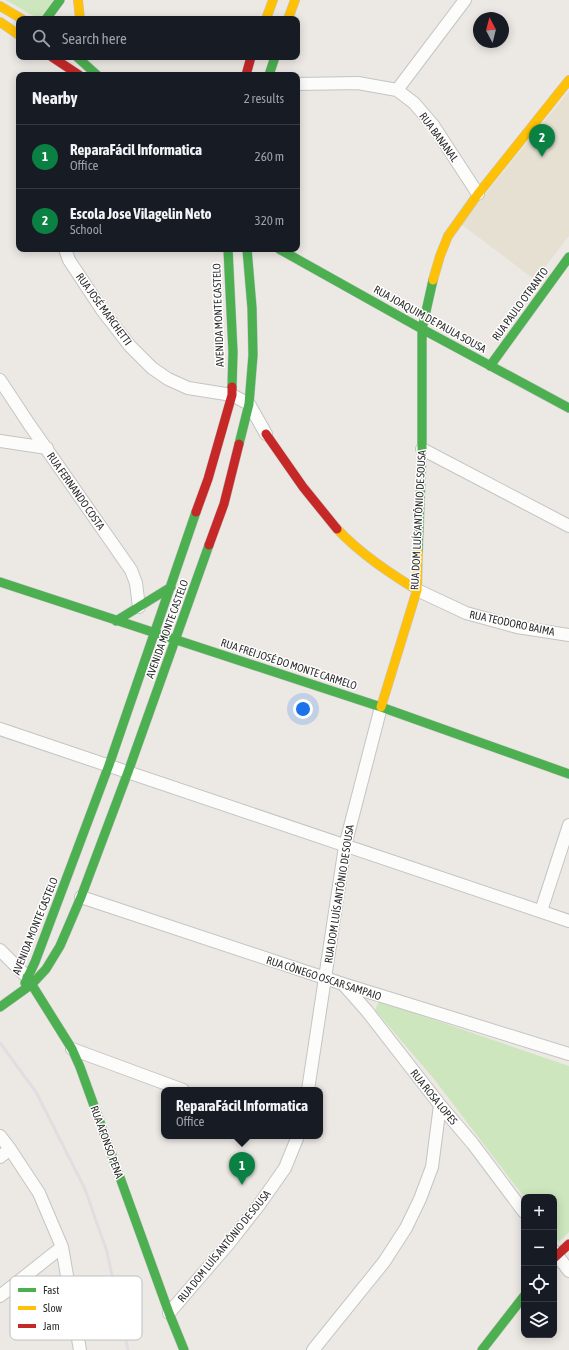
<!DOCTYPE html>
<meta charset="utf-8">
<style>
:root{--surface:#171b24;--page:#242831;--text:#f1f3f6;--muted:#9ea1a6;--line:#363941;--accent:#0b8043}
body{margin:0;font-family:"Asap Condensed",sans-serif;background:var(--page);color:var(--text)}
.controls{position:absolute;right:12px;bottom:12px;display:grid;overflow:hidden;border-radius:8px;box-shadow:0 2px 10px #0003}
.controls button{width:36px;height:36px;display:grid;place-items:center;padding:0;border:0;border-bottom:1px solid var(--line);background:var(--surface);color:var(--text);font:20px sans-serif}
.compass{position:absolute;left:473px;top:12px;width:36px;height:36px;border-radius:50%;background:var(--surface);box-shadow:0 2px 10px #0003;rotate:353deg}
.you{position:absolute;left:303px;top:709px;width:14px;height:14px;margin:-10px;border:3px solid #fff;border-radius:50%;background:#1a73e8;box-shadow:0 0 0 6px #1a73e833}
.badge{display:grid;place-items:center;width:26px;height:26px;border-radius:50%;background:var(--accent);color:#fff;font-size:13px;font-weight:700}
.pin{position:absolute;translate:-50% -33px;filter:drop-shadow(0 1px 2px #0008)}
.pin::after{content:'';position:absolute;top:21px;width:14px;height:12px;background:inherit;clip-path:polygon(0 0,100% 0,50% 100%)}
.popup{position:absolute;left:161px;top:1087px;width:162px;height:52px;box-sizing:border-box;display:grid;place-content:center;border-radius:8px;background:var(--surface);filter:drop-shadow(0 1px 3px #0005);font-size:13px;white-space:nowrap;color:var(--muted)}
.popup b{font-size:15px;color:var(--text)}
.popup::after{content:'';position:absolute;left:50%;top:100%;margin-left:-8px;border:8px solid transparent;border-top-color:var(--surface)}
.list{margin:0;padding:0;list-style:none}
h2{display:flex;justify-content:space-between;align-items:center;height:52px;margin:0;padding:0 16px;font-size:17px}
h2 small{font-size:13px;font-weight:400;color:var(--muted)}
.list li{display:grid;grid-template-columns:26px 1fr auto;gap:12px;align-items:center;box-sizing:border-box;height:64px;padding:0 16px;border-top:1px solid var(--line)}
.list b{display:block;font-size:15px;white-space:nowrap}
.list p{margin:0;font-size:13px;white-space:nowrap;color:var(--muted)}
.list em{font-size:13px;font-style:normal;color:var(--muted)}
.icon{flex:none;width:22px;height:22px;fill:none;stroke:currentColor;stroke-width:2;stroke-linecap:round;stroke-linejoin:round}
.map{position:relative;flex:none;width:569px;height:1350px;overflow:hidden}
.search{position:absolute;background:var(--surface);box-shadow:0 2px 10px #0003;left:16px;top:16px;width:284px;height:44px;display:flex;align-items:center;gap:10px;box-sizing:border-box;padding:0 14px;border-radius:8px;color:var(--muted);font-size:15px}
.panel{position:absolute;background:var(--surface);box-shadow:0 2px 10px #0003;left:16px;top:72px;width:284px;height:180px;border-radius:8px}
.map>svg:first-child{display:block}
.education{fill:#e6e0d3}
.green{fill:#cee6be}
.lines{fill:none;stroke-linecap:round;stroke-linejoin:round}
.street-casing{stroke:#c5c4c5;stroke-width:14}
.fast-casing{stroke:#c5c4c5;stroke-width:10}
.slow-casing{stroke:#c5c4c5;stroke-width:10}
.jam-casing{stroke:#c5c4c5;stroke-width:10}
.street{stroke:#fcfcfb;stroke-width:12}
.fast{stroke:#4caf50;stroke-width:9}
.slow{stroke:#ffc107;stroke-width:9}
.jam{stroke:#c62828;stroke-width:9}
.rail{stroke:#dfdfe1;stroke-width:3}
.labels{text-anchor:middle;stroke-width:3;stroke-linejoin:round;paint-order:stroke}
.street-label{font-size:11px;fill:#2e2e2e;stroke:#fff}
.key{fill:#fff;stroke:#c0c0c0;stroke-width:1}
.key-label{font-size:11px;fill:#2e2e2e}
</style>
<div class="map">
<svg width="569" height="1350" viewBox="0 0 569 1350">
<rect width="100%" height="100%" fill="#ece8e4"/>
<path class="education" d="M569 91V236L535 280 461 224Z"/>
<path class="green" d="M6 0H54L39 19Z
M379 1001 569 1066V1232L559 1242 554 1236V1197H524L434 1079 375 1010Z"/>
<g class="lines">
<g class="street-casing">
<path id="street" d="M297 84 358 83 397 90 414 103 433 125 478 194
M397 90 465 0
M65 249 69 260 102 310 130 346 152 368 168 379 188 388 232 395 249 404 266 434
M0 380 29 424 131 570 136 583 139 607
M0 441 47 448
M422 449 569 526
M417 590 466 613 517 627 569 635
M0 729 569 921
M81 897 343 984 569 1054
M541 911 569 825
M0 950 27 977
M344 985 367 1011 440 1105 473 1144 524 1212
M72 1049 183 1090
M308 1090 345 846 381 707
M0 1136 10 1149 39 1193 62 1247 80 1350
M0 1157 10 1149
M554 1251 569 1271
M0 1296 62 1247
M169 1313 230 1242 259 1205 285 1168 298 1136
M313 1350 384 1262 406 1228 420 1199 432 1167 440 1105"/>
</g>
<g class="fast-casing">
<path id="fast" d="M46 19 60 0
M77 57 97 75
M269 75 275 57
M228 249 233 352 232 387
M279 249 422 329 569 408
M490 366 569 257
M239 444 249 404 253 355 252 308 247 249
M418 552 422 449V329L433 280
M0 582 381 707 569 774
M116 621 171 587
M27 977 72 1049 80 1067 169 1313 184 1350
M25 983 35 962 109 765 196 512
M0 1007 32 984 46 969 60 946 81 897 128 772 209 545
M482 1350 524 1296"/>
</g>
<g class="slow-casing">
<path id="slow" d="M78 0 80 19
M0 6 22 19
M266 19 273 0
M288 19 295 0
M0 22 19 35
M433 280 440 256 448 236 478 194 569 80
M337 529C361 554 388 572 417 590
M381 707 417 590 418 552"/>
</g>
<g class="jam-casing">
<path id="jam" d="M52 57 79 75
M246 75 251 57
M266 434 303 487 337 529
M196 512 208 479 232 395V387
M209 545 224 504 239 444
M554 1258 569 1244"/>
</g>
<use href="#street" class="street"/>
<use href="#fast" class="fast"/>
<use href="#slow" class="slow"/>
<use href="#jam" class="jam"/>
<path class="rail" d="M0 1043 36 1092 85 1189 107 1252 128 1350"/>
</g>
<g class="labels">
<g class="street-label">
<text transform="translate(439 137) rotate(54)" y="4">RUA BANANAL</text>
<text transform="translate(520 304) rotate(-54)" y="4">RUA PAULO OTRANTO</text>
<text transform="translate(104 309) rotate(54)" y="4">RUA JOSÉ MARCHETTI</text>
<text transform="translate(218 315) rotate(-92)" y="4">AVENIDA MONTE CASTELO</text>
<text transform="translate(430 319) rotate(29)" y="4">RUA JOAQUIM DE PAULA SOUSA</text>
<text transform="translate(76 491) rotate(55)" y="4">RUA FERNANDO COSTA</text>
<text transform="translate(418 520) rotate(-87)" y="4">RUA DOM LUÍS ANTÔNIO DE SOUSA</text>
<text transform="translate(512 623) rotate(12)" y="4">RUA TEODORO BAIMA</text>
<text transform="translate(167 629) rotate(-70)" y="4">AVENIDA MONTE CASTELO</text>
<text transform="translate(289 664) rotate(18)" y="4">RUA FREI JOSÉ DO MONTE CARMELO</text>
<text transform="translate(339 894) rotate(-81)" y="4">RUA DOM LUÍS ANTÔNIO DE SOUSA</text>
<text transform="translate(35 926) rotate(-68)" y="4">AVENIDA MONTE CASTELO</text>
<text transform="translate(324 978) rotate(18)" y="4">RUA CÔNEGO OSCAR SAMPAIO</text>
<text transform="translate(434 1097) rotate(51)" y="4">RUA ROSA LOPES</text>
<text transform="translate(107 1142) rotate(70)" y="4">RUA AFONSO PENA</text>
<text transform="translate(224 1246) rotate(-51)" y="4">RUA DOM LUÍS ANTÔNIO DE SOUSA</text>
</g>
</g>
<rect x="10" y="1276" width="132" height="64" rx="6" class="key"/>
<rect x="18" y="1288" width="18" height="4" fill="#4caf50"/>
<rect x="18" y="1306" width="18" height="4" fill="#ffc107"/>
<rect x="18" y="1324" width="18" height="4" fill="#c62828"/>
<g class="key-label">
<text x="43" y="1294">Fast</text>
<text x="43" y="1312">Slow</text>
<text x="43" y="1330">Jam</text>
</g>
</svg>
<div class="controls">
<button>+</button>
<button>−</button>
<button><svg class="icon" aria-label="locate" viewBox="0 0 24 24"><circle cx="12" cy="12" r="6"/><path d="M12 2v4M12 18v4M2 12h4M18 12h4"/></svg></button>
<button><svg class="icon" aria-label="layers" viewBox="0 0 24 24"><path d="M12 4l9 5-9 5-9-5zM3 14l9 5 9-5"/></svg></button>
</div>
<svg class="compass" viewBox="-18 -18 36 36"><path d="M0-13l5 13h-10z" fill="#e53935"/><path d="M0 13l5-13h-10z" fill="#9ea1a6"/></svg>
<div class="you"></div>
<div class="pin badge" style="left:242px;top:1185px">1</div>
<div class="popup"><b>ReparaFácil Informatica</b>Office</div>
<div class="pin badge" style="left:542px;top:157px">2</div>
<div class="search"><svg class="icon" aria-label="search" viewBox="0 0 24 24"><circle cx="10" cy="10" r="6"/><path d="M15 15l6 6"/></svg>Search here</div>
<section class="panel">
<h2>Nearby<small>2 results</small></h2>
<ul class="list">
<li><span class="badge">1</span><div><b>ReparaFácil Informatica</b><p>Office</p></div><em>260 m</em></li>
<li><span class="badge">2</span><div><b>Escola Jose Vilagelin Neto</b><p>School</p></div><em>320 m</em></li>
</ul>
</section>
</div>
